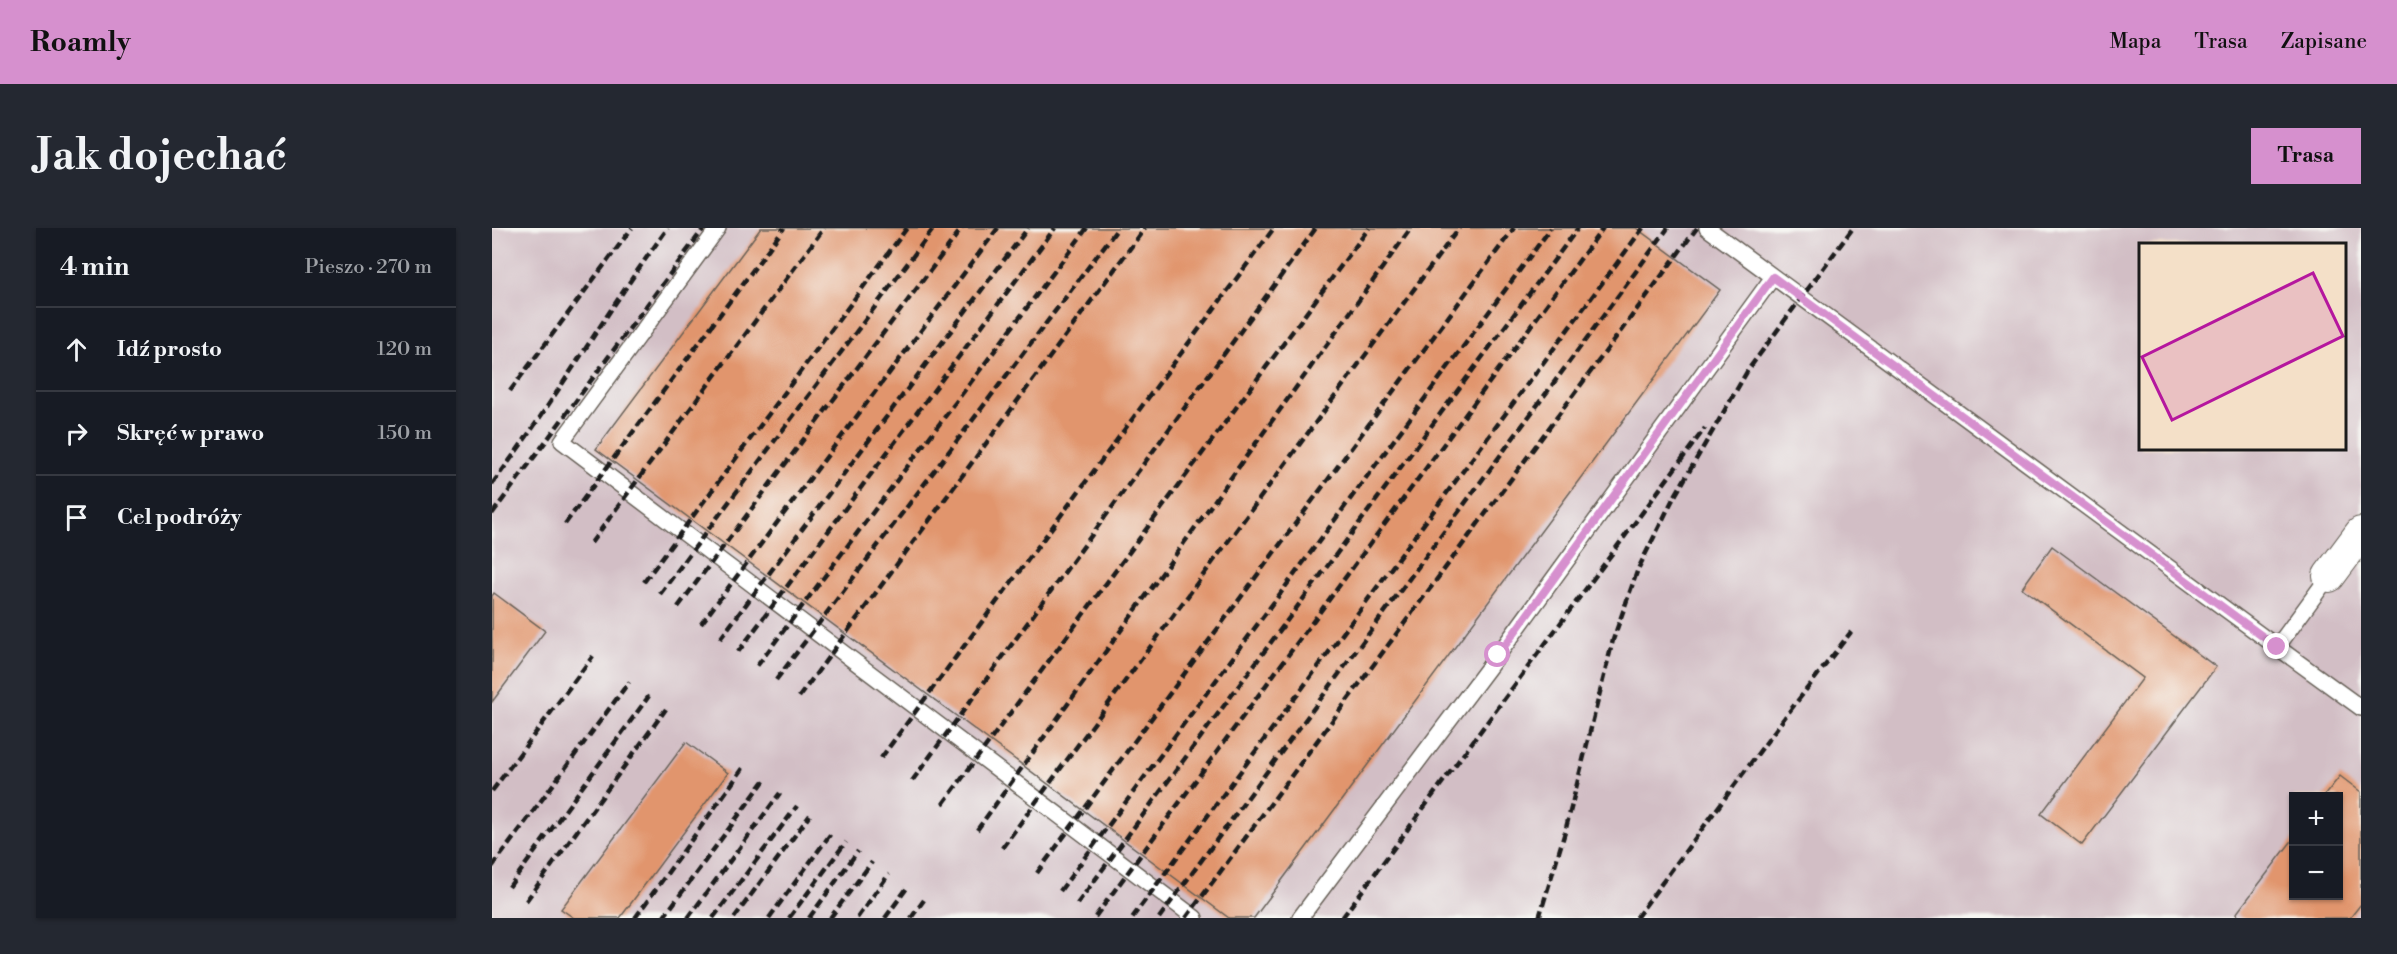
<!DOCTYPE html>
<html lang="pl">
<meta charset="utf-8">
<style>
:root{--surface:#171b24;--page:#242831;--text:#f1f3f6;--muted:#9ea1a6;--line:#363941;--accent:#d690ce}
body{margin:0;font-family:"Libre Bodoni",serif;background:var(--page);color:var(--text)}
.controls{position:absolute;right:18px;bottom:18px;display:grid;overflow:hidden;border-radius:0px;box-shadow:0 2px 4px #0004}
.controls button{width:54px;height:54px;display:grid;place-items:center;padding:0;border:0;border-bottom:2px solid var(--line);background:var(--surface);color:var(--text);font:30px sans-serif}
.stop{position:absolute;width:18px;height:18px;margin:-14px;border:4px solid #d690ce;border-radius:50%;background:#fff}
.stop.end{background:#d690ce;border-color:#fff;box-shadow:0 2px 6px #0008}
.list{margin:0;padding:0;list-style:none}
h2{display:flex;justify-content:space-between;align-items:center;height:78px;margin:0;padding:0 24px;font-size:26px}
h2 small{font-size:20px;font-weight:400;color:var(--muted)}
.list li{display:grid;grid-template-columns:39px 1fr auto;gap:18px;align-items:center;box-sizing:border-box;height:84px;padding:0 24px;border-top:2px solid var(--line)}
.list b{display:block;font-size:22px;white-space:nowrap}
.list em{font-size:20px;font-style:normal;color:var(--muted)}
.icon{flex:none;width:33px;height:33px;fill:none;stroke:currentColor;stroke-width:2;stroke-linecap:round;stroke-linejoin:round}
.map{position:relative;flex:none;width:1869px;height:690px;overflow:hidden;border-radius:0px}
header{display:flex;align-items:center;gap:36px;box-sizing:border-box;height:84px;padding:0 30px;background:var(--accent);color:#111}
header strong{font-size:28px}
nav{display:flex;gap:33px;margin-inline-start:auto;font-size:21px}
.intro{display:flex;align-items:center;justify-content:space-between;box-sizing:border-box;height:144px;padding:0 36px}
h1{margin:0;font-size:42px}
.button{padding:15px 27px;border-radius:0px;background:var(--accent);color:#111;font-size:21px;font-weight:700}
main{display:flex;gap:36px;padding:0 36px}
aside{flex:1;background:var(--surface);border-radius:0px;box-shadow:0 2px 4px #0004}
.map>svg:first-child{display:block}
.industrial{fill:#d2bec5;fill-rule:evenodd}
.building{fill:#e1956d}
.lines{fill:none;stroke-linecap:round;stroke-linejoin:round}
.lane-casing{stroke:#686158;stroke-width:18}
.street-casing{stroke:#686158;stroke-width:34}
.lane{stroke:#fff;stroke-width:15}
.street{stroke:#fff;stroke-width:32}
.rail{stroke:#1c1c1c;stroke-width:4.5;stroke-dasharray:9 4.5;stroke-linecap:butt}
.route{stroke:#d690ce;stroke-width:8}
.view{fill:#b5179e;fill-opacity:0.15;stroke:#b5179e;stroke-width:3}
.inset-edge{fill:none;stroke:#1c1c1c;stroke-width:3}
</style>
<header>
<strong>Roamly</strong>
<nav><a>Mapa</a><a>Trasa</a><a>Zapisane</a></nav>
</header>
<div class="intro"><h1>Jak dojechać</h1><a class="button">Trasa</a></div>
<main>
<aside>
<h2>4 min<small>Pieszo · 270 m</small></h2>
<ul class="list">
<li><svg class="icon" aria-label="ahead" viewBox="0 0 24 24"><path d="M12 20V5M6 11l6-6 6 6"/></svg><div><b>Idź prosto</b></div><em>120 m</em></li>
<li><svg class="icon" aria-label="right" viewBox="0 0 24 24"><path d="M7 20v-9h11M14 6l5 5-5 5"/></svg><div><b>Skręć w prawo</b></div><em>150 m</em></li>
<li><svg class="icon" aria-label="arrive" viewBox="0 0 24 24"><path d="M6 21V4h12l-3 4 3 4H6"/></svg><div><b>Cel podróży</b></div></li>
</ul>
</aside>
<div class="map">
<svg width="1869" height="690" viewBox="0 0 1869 690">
<rect width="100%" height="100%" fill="#f6f6f2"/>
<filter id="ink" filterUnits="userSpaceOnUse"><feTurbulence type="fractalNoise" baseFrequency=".0167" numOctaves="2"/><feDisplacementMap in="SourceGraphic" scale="12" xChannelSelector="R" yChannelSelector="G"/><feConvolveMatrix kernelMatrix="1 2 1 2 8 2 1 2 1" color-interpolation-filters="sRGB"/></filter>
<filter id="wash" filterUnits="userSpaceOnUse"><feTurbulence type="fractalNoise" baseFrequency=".008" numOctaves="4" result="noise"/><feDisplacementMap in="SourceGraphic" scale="24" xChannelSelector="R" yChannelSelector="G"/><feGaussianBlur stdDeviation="1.35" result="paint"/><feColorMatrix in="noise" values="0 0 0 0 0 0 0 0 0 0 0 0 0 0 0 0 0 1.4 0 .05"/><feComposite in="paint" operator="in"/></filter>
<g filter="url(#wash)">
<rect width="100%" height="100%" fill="#f4e0c8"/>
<path class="industrial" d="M0 0H1869V690H0ZM1648 16H1852V220H1648ZM1802 568H1846V668H1802Z"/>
<g id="blocks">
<path class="building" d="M269 0H1144L1228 62 762 690H737L104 221Z
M1560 318 1724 439 1590 617 1549 586 1651 450 1530 360Z
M2 365 53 403 0 474V368Z
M194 514 236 545 128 690H82L69 681Z
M1848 548 1869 564V676L1858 690H1749L1744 686 1802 610V668H1846V568H1832Z"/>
</g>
</g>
<g filter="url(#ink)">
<use href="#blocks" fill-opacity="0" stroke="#686158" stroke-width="1.5"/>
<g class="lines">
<g class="lane-casing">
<path id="lane" d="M226 0 70 213 703 690
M1215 0 1785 419 1837 348
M1785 419 1869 480
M808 690 1006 427 1281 49"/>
</g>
<g class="street-casing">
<path id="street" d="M1837 348 1869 305"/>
</g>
<use href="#lane" class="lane"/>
<use href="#street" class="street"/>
<path class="rail" d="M18 163 140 0
M0 256C63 174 114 83 176 0
M0 286 212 0
M73 296 292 0
M99 315 332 0
M152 354 415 0
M168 366 442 0
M186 379 470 0
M209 396 506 0
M228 411 536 0
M246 424 563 0
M265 438 595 0
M284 452 626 0
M307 469 653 0
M389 530 782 0
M420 553 824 0
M0 563 101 428
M451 576 877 0
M485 602 919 0
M510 620 967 0
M0 639 137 454
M545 645 1022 0
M17 659 157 468
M568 663 1059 0
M34 673 174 481
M585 676 1086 0
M603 689 1111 0
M143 690 252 539
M171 690 272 553
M196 690 288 565
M221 690 305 578
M242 690 318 587
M277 690 340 604
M297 690 354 614
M317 690 366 623
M338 690 380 634
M365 690 397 646
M393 690 415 660
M419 690 432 672
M640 690 1151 0
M667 690 1176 0
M694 690 1205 0
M850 690 1213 200
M1047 690 1073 604 1121 412 1146 341 1180 273 1256 142 1361 0
M1144 690 1293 489 1359 404"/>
</g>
</g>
<g class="lines" filter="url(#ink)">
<path class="route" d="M1006 427 1281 49 1785 419"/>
</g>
<g transform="translate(1647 15)">
<rect width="207" height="207" fill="#f4e0c8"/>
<path class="view" d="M174 30 204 93 33 177 3 114Z"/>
<rect width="207" height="207" class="inset-edge"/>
</g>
</svg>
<div class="controls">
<button>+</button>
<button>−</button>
</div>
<div class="stop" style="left:1006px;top:427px"></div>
<div class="stop end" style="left:1785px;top:419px"></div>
</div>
</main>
